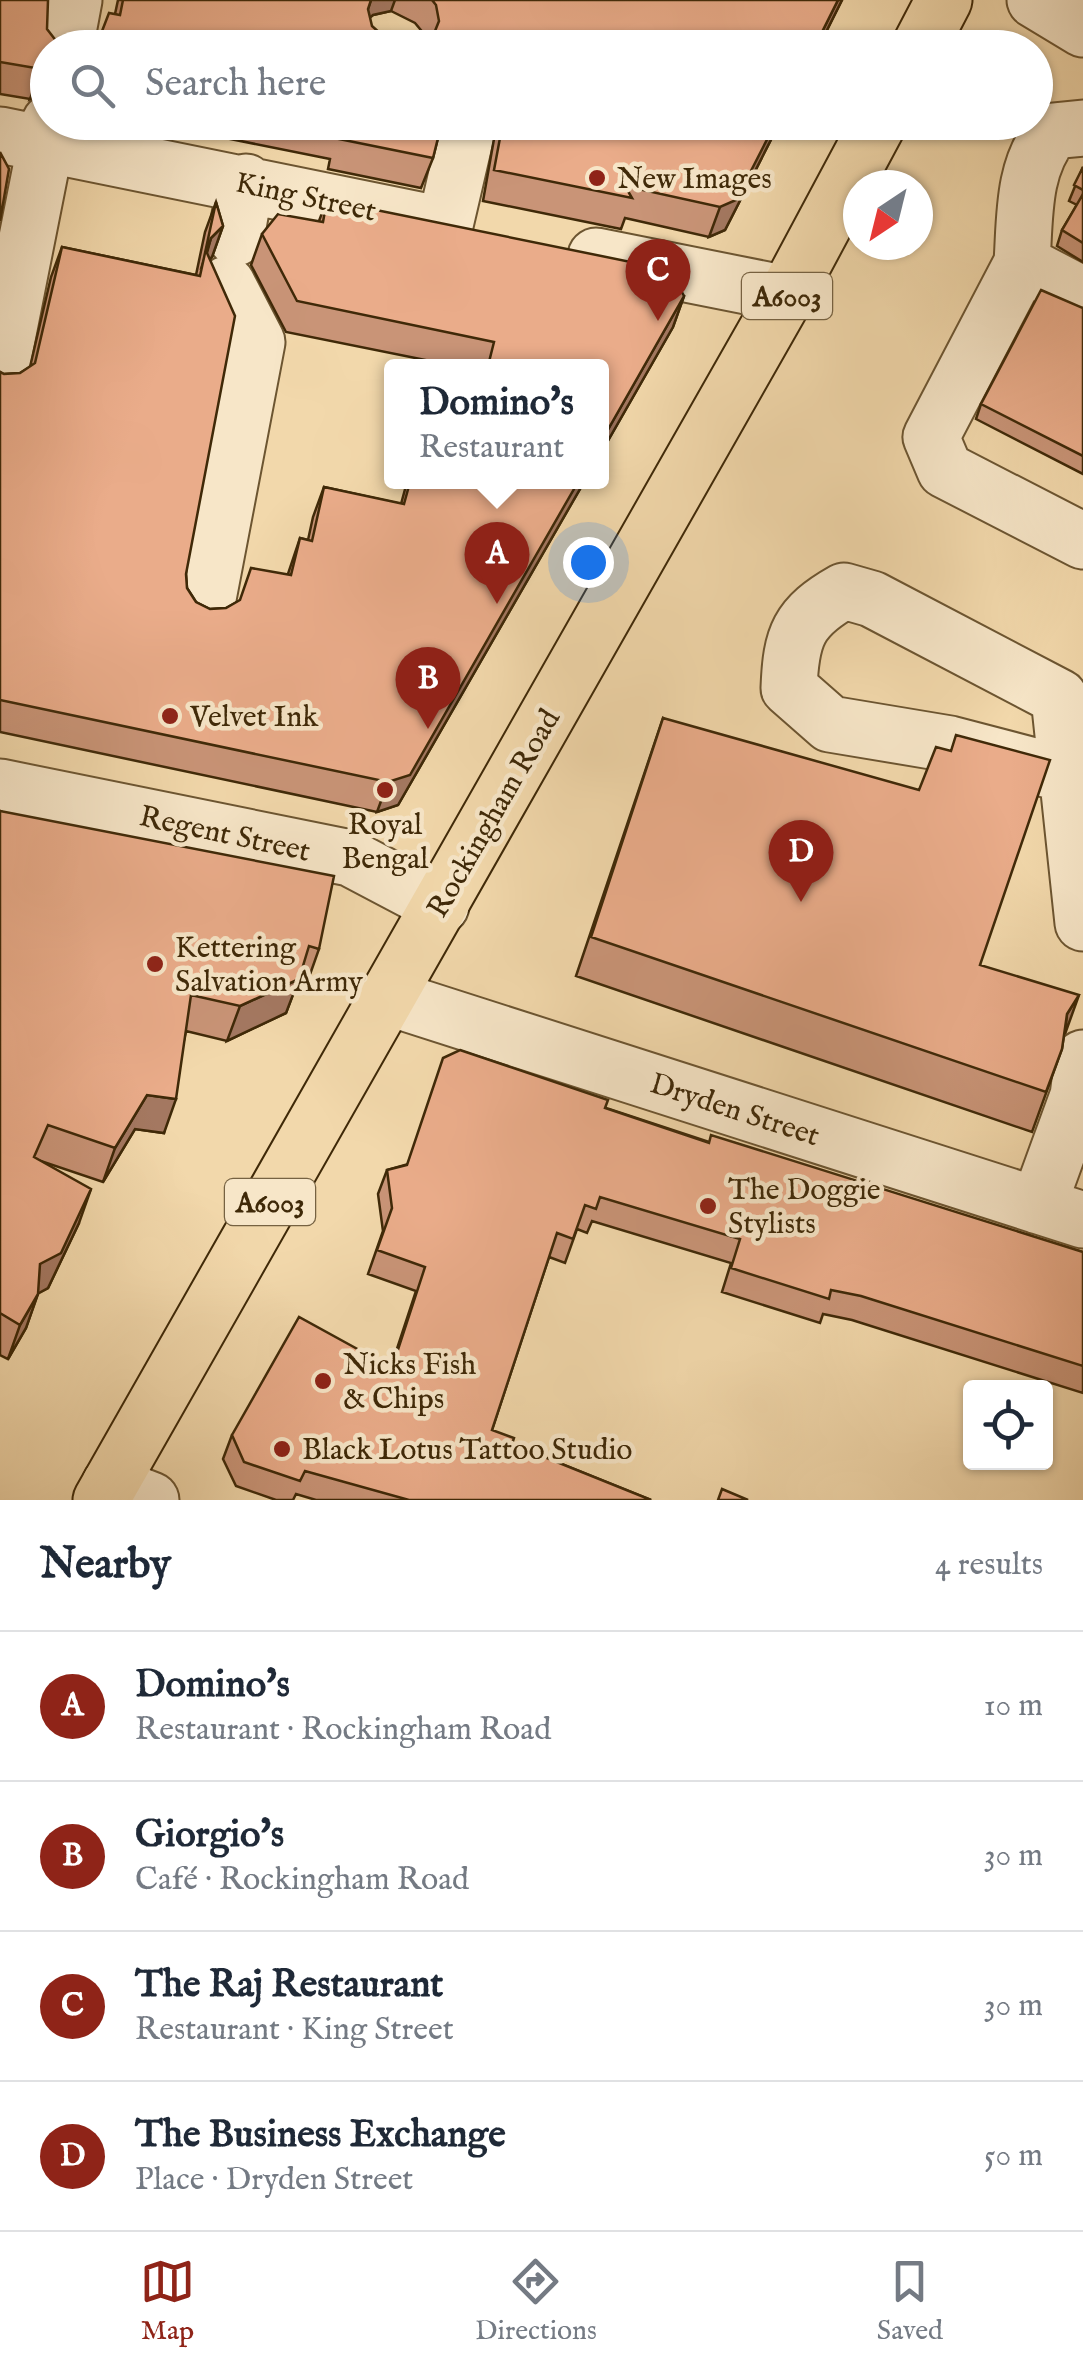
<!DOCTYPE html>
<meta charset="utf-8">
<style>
:root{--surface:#fff;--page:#f6f6f7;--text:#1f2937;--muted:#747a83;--line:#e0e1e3;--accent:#8f2418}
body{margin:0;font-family:"IM FELL English",serif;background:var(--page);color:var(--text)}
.controls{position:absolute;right:30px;bottom:30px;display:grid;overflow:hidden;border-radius:10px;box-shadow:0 2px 8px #0004}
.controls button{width:90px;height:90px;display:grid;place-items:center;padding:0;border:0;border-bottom:2px solid var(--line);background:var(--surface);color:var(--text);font:50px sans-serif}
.compass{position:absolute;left:843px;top:170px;width:90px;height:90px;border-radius:50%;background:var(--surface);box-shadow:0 2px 8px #0004;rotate:215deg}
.you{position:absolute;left:588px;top:562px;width:35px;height:35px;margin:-25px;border:8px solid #fff;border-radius:50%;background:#1a73e8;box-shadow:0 0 0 15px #1a73e833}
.badge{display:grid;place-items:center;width:65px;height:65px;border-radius:50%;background:var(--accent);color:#fff;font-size:32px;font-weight:700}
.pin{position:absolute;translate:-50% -82px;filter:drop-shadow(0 2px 5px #0008)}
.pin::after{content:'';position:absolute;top:52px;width:35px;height:30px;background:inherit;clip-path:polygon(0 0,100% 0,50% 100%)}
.popup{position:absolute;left:384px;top:359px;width:225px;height:130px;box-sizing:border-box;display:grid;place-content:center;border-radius:10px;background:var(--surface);filter:drop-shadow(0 2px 8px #0005);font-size:32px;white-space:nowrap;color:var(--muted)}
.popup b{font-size:38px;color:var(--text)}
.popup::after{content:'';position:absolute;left:50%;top:100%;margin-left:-20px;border:20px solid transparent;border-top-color:var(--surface)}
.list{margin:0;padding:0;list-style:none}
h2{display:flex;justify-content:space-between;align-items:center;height:130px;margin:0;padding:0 40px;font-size:42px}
h2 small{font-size:32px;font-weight:400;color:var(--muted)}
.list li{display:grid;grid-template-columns:65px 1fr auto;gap:30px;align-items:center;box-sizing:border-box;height:150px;padding:0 40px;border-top:2px solid var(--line)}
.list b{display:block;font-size:38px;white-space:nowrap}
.list p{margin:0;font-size:32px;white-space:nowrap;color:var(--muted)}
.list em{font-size:32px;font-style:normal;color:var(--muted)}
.icon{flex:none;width:55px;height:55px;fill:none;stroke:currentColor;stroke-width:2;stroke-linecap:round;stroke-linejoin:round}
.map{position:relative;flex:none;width:1083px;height:1500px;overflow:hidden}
.search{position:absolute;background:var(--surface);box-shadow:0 2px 8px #0004;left:30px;right:30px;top:30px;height:110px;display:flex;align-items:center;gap:25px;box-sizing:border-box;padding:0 35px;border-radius:55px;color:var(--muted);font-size:38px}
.sheet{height:730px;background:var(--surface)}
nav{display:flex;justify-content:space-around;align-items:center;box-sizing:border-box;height:140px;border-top:2px solid var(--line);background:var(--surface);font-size:28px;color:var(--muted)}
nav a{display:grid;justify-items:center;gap:5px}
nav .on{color:var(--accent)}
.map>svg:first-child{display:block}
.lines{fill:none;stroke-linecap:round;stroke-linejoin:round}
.minor-casing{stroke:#6c5531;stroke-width:59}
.major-casing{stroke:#3f2908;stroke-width:59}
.minor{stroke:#f7e6c8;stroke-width:55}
.major{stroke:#f2d8ab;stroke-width:55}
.wall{fill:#c99477;stroke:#3f2908;stroke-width:2.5}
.shaded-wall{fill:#a47861;stroke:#3f2908;stroke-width:2.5}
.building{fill:#eaac8a;stroke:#3f2908;stroke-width:2.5}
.poi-dot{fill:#8f2418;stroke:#f7e6c8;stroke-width:4}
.labels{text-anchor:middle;stroke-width:9;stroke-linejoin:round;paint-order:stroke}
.shield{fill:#f7e6c8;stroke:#766242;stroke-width:2.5}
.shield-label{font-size:28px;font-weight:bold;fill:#3f2908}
.poi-label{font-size:30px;fill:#3f2908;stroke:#f7e6c8;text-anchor:start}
.street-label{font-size:30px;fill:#3f2908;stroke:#f7e6c8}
</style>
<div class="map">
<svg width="1083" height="1500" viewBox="0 0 1083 1500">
<rect width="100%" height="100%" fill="#f2d8ab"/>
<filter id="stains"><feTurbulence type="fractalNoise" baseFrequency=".002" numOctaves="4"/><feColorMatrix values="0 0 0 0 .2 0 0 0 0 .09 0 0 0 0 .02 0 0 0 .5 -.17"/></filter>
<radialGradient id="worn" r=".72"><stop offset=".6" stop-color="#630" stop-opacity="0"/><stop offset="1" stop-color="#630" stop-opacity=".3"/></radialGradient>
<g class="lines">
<g class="minor-casing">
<path id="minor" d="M1035 0 1083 29
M65 48 74 0
M0 135 438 224
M445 225 469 122
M236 238 246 182
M596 256 787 294
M1022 263C1025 218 1022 167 1053 131L1083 128
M1083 295 1022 263 931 437 945 470 1083 541
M0 374 50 122
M206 609 257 342 227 284
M1068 775 950 744 830 724 789 688C791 636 798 617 844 591L872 599 1059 697 1083 923
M0 787 350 858 441 906
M387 997 1083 1220
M1038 1206 1078 1096 1083 1058
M110 1484 151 1500"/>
</g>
<g class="major-casing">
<path id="major" d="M919 48 944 0
M101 1500 787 294 879 122"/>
</g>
<use href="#minor" class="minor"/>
<use href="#major" class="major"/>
</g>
<path class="wall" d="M0 0 48 48V92H41L30 99 0 94Z
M118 0H842L818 48 423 45 426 42 425 35 415 23 391 11 373 15 87 47 99 39 115 14Z
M146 122H442L433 158 421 188 328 169 330 159Z
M497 122H780L725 230 709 237 625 218 621 229 483 201Z
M1083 167V262L1057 246 1062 230 1077 205 1069 201Z
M327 200 684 296 673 327 602 451V366H455L286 332 251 265 262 234 319 221Z
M216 202 223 226 212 257 210 259 186 574 187 588 196 602 210 609 226 608 288 574 300 538 308 540 313 517 324 487 401 504 407 482H584L398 805 377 812 0 732V372L4 374 20 373 30 367 51 277 62 247 196 275 205 232Z
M1083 308V474L976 419 981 404Z
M663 718 980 965 1064 1035 1062 1049 1032 1132 576 976Z
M0 811 319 949 307 983 298 981 286 1013 227 1041 186 1031 164 1133 135 1129 103 1182 41 1161 79 1223 48 1288 38 1293 26 1328 8 1359 0 1355Z
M606 1108 709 1142 1083 1252V1393L852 1320 823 1314 820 1323 722 1292 731 1263 592 1221 587 1233 577 1229 565 1263 549 1257 492 1430 512 1444 651 1500H316L296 1494 293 1500H276L236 1486 223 1459 232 1435 391 1367 416 1291 368 1274 383 1231 378 1194 387 1170Z"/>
<path class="shaded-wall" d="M371 0H395L391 11 373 15 363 24Z
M838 0H842L818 48H814Z
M48 65V92H41L30 99 41 69Z
M776 122H780L725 230 709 237 720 207Z
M223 226 212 257 202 266 211 238Z
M684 296 673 327 602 451V440Z
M578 482H584L398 805 377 812 388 782Z
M299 979 286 1013 227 1041 240 1006Z
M1079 995 1065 1034 1067 1014Z
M147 1095 176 1099 164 1133 135 1129 103 1182 115 1148Z
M91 1189 79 1223 48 1288 28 1299 40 1264Z
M38 1294 26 1328 8 1359 20 1325Z"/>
<path class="building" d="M0 0H48L47 29 57 42 69 48H48V65L41 69 0 62Z
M123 0H371L368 9 372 26 392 44 403 48H80L87 47 99 39 109 13 120 15Z
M432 0H838L814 48H413L423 45 433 36 439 21 436 5Z
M308 122H442L433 158 339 139 341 129Z
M503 122H776L736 200 720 207 625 186 632 198 494 170Z
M0 152 9 169 0 221Z
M1083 167V190L1074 185Z
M1083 194V243L1062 230Z
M327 200 670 270 684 296 602 440V366H488L494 342 297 301 262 234 278 214 323 222Z
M216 202 223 226 211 238 207 253 235 316 186 574 187 588 196 602 210 609 226 608 240 600 251 568 291 575 300 538 312 541 324 487 404 504 410 482H578L410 775 388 782 0 700V372L4 374 20 373 35 363 62 247 200 276Z
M1041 290 1083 308V456L981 404Z
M663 718 919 790 936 747 951 751 956 735 1050 760 980 965 1079 995 1067 1014 1062 1049 1046 1092 591 937Z
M0 811 334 876 319 949 309 946 299 979 240 1006 191 995 176 1099 147 1095 115 1148 48 1125 34 1157 91 1189 61 1253 40 1264 38 1294 20 1325 0 1313Z
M460 1050 608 1100 605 1108 709 1143 711 1135 1083 1252V1366L861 1296 831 1290 829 1299 731 1268 740 1239 600 1197 596 1209 585 1205 573 1239 557 1233 492 1430 514 1438 512 1444 651 1500H409L305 1471 300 1481 244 1462 232 1435 299 1317 392 1368 425 1267 377 1250 392 1208 387 1170 407 1165 443 1058Z
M722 1489 748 1500H718Z"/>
<g class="poi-dot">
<circle cx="597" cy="178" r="10"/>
<circle cx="170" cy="716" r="10"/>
<circle cx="385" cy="790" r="10"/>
<circle cx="155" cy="964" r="10"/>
<circle cx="708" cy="1206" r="10"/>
<circle cx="323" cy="1381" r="10"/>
<circle cx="282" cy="1449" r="10"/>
</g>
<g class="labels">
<g class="shield">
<rect x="742" y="273" width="90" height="46" rx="8"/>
<rect x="225" y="1179" width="90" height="46" rx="8"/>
</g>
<g class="shield-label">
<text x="787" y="306">A6003</text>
<text x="270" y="1212">A6003</text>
</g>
<g class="poi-label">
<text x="617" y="188">New Images</text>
<text x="190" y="726">Velvet Ink</text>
<text x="385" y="834" text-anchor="middle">Royal<tspan x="385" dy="34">Bengal</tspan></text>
<text x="175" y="957">Kettering<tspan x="175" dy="34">Salvation Army</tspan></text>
<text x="728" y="1199">The Doggie<tspan x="728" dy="34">Stylists</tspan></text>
<text x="343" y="1374">Nicks Fish<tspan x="343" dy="34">&amp; Chips</tspan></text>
<text x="302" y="1459">Black Lotus Tattoo Studio</text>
</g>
<g class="street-label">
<text transform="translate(306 196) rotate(12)" y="10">King Street</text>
<text transform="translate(493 813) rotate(-60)" y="10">Rockingham Road</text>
<text transform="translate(225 833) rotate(12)" y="10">Regent Street</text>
<text transform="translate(735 1109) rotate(18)" y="10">Dryden Street</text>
</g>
</g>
<rect width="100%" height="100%" filter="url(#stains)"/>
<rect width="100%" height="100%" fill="url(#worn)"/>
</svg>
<div class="controls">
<button><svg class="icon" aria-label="locate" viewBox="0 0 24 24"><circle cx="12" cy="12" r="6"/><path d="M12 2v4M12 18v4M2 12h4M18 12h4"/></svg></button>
</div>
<svg class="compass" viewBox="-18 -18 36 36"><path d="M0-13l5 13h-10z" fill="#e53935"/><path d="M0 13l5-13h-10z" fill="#747a83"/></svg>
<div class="you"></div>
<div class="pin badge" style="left:497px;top:604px">A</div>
<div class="popup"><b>Domino's</b>Restaurant</div>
<div class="pin badge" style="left:428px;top:729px">B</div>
<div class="pin badge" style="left:658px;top:321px">C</div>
<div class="pin badge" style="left:801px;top:902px">D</div>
<div class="search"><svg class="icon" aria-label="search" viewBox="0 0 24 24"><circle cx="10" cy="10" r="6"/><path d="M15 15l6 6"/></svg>Search here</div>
</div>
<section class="sheet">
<h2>Nearby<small>4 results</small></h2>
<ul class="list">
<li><span class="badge">A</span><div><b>Domino's</b><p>Restaurant · Rockingham Road</p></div><em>10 m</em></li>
<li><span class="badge">B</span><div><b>Giorgio's</b><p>Café · Rockingham Road</p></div><em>30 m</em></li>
<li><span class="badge">C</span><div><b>The Raj Restaurant</b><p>Restaurant · King Street</p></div><em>30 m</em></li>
<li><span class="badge">D</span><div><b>The Business Exchange</b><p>Place · Dryden Street</p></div><em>50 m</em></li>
</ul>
</section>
<nav>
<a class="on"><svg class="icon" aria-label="map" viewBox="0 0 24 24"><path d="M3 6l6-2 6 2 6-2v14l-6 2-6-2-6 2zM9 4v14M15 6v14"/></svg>Map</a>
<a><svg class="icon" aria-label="directions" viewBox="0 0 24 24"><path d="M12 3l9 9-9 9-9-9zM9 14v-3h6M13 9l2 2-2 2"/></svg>Directions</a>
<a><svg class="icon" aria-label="saved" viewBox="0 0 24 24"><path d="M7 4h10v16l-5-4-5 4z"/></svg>Saved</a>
</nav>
